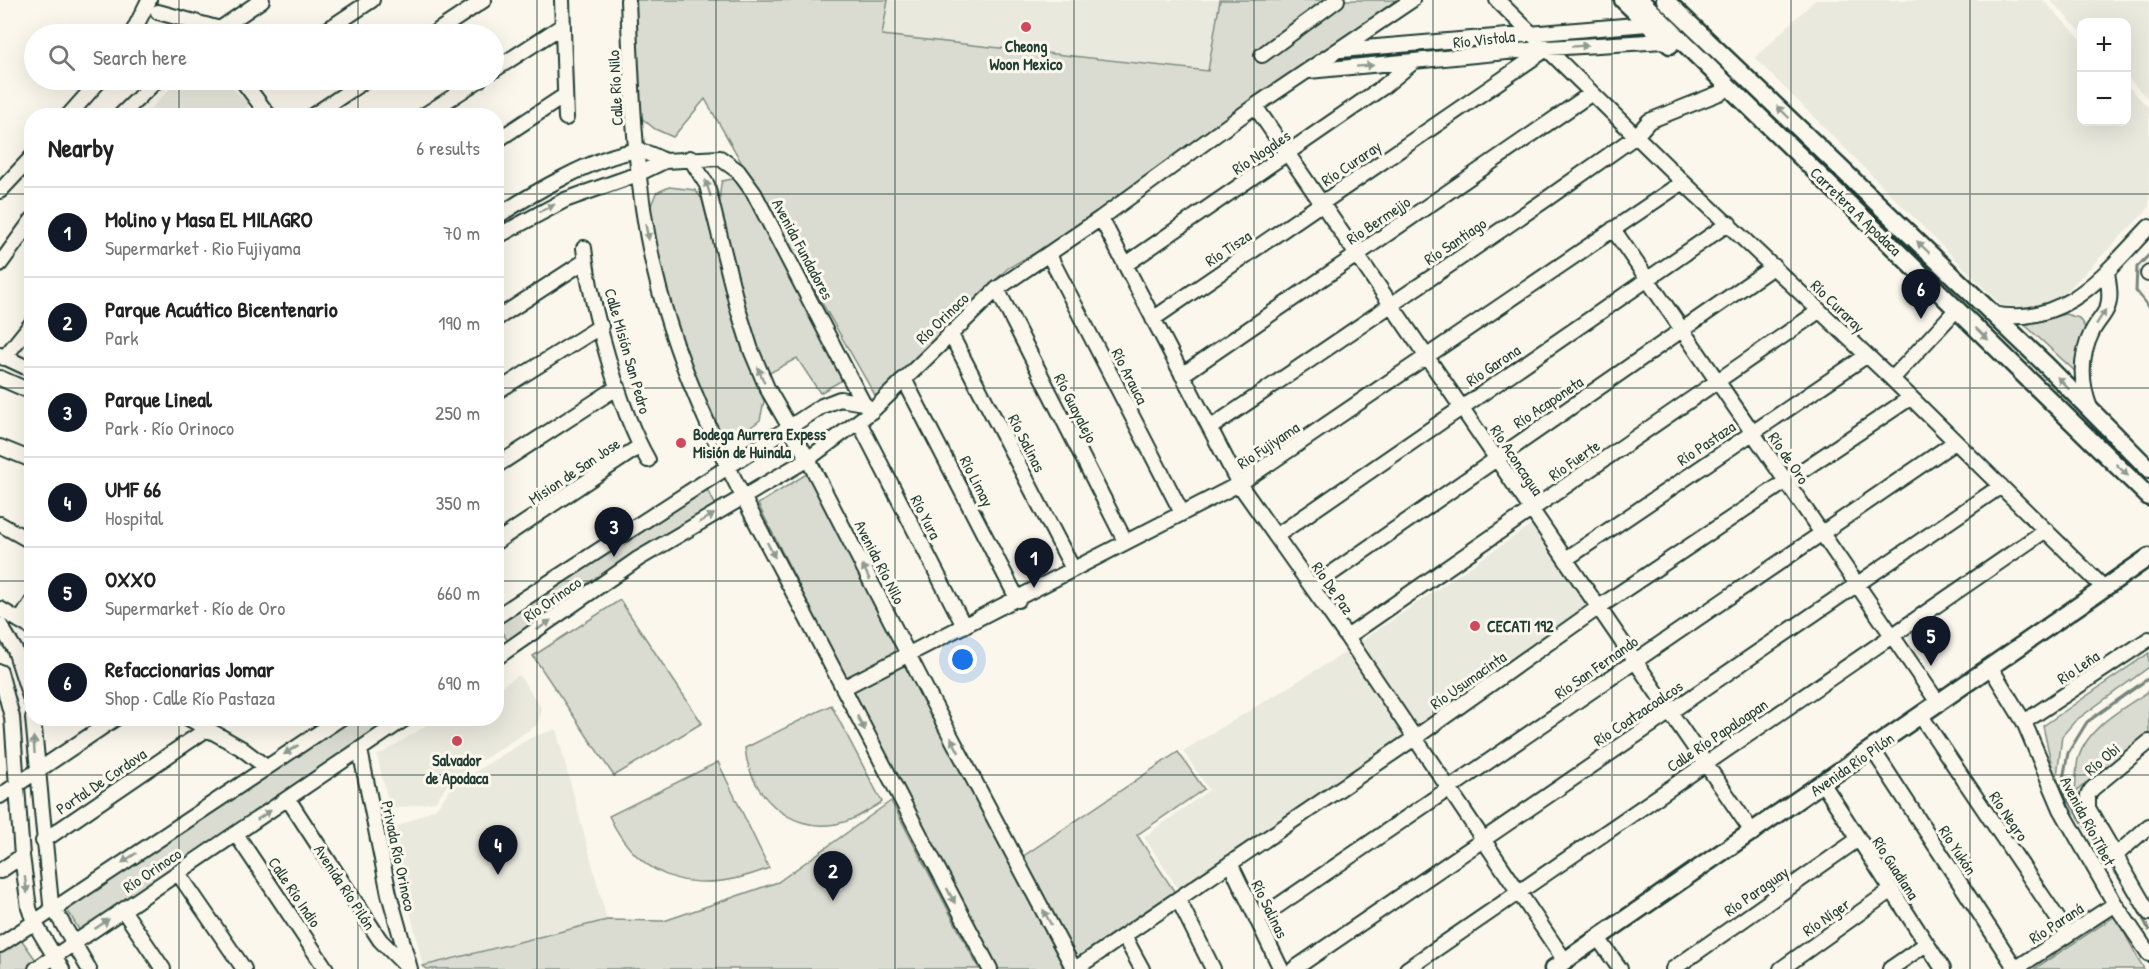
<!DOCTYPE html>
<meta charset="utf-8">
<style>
:root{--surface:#fff;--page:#f2f2f2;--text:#222;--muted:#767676;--line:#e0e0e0;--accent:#111827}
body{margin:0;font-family:"Patrick Hand",sans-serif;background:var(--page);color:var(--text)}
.controls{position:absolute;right:18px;top:18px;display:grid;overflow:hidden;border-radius:12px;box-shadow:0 6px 24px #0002}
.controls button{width:54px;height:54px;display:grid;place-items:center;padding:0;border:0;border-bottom:2px solid var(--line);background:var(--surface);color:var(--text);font:30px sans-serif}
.you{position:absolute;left:963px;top:660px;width:21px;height:21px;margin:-15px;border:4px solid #fff;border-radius:50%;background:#1a73e8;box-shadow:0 0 0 9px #1a73e833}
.badge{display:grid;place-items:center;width:39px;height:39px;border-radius:50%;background:var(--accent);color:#fff;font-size:20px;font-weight:700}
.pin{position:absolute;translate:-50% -50px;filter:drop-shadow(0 2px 3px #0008)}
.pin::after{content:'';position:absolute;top:32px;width:21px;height:18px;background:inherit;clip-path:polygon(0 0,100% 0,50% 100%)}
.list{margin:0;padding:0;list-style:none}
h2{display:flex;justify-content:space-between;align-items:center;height:78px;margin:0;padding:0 24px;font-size:26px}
h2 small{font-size:20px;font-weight:400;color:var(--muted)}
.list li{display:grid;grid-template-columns:39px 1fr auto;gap:18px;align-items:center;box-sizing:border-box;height:90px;padding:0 24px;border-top:2px solid var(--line)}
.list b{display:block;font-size:22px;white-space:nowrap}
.list p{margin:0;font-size:20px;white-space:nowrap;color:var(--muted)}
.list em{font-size:20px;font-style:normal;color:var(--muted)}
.icon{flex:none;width:33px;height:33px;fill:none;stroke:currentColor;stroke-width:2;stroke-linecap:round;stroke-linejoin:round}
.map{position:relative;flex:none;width:2149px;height:969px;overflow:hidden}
.search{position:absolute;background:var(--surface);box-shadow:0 6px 24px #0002;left:24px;top:24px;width:480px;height:66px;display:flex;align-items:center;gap:15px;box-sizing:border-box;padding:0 21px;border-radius:33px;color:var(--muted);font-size:22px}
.panel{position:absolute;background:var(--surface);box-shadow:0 6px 24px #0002;left:24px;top:108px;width:480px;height:618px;border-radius:24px}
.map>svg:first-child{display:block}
.built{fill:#eae9de}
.green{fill:#dbdcd1;stroke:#7d8c82;stroke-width:1.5}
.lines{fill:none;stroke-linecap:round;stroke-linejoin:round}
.stream{stroke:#74847b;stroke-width:3}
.minor-casing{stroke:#1f3d34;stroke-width:18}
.major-casing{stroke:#1f3d34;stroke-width:21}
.minor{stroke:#fbf7ec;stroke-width:14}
.major{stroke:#fbf7ec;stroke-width:16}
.oneway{fill:#8d9a90}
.grid{fill:none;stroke:#1f3d34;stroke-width:1.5;stroke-opacity:0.55}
.poi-dot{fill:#d1495b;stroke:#fbf7ec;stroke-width:2}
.labels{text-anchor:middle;stroke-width:6;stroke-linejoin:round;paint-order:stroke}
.street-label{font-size:16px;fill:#1f3d34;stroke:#fbf7ec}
.poi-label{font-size:16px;font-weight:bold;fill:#1f3d34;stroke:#fbf7ec}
</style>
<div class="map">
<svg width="2149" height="969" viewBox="0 0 2149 969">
<rect width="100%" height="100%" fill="#fbf7ec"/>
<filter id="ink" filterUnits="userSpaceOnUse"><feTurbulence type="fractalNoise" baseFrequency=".0167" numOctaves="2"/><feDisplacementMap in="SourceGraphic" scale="12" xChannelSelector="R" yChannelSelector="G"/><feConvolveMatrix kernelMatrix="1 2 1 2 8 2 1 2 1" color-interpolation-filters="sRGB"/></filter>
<g filter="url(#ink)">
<path class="built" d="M888 0H1220L1208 71 882 35Z
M1815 0H2043L2081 39 2082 122H2126L2127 85 2149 108V208L2060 298 2031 308 2001 305 1755 58Z
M2050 0H2149V100L2127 77 2126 22H2082L2081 32Z
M179 80H223L250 104 238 115H144Z
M1531 525 1590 609 1419 728 1360 642Z
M1346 652 1406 738 1181 893 1144 837 1209 790 1183 751Z
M519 675 542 709 537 725 451 780 435 802 390 809 377 756 434 721 443 724 451 719 496 718 497 689Z
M556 729 607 920 423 966 391 830 436 808 455 784 530 738Z"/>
<path class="green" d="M635 0H888L882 35 1208 71 1220 0H1396L1096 219 1008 268 876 397 705 99 673 137 655 129 639 116Z
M732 179 741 185 846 378 820 393 797 358 768 374C753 335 710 217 722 181Z
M669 187 695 190 702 199 735 323 764 401 760 420C744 434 731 437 712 427L668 306 648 213 656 193Z
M2065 314 2079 318 2086 329 2077 373 2025 325Z
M808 473 899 654 847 681 758 504Z
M706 488 717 507 647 546 508 641 497 625Z
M620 600 702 723 614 776 533 656Z
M2149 653V667L2075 721 2062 736 2056 784 2043 726Z
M900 666H906L1062 964V969H992L851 699 852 691Z
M2149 691V733L2075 792C2076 782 2076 769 2078 759 2088 726 2123 709 2149 691Z
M831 705 882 802C867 811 854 821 836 824 788 833 749 793 745 748Z
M352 719H395L81 933 66 908Z
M1178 752 1204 789 1137 835 1178 897 1079 964 1022 857Z
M718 762 769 868C702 895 642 886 609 816Z
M891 801 979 969H427L423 966 607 920 664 921 778 882Z
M2115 916 2144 969H2034Z
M21 939 38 963 28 969H0V953Z"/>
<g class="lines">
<path class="stream" d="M2149 255 2137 267 2136 291 2149 307
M2149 678 2087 722 2068 753 2061 789 2133 899 2149 930"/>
<g class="minor-casing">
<path id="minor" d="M562 0 566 118
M628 0C632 91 634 183 655 272 683 393 745 501 802 609 864 729 927 849 990 969
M1497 0 1683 182 1892 379 2104 588
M158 12 220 29
M214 33 262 0
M132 34 149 0
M321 34 372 0
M433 34 484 0
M1341 50 1647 24
M1262 55 1337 0
M494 70 562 26
M1309 71 1548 48 1665 41
M242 80 269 116
M1255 106 1753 833
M68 116 100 80
M120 116 157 80
M312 116 366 80
M423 116 479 80
M496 141 564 96
M690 158 707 185 738 309 751 350 767 388 808 459 930 697 1074 969
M0 191 32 157
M496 217C530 195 595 156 635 151 644 150 656 157 665 161
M1101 218 1239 484 1347 637 1565 961
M1613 229 1939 704
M496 237 565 200 638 174 665 161 720 158 738 171 754 193 863 403 872 411
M584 248C591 306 619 410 648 460
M1049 255 1182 513
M0 264 32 220
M1125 265 1383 87 1412 63
M2148 274 2149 273
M997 289 1125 541
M1993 314C2065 328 2104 274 2149 227
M496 319 585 261
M1153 319 1548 48
M950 333 1073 569
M0 355 32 370
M4 358 32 323
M1182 375 1592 93
M0 378 32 392
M904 379 1018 600
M1892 379 1956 310
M496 392 601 326
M2090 408C2080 382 2080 356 2092 332 2096 323 2104 316 2107 308 2112 297 2108 282 2107 271
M859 422 964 626
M1210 428 1548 198 1636 136 1649 121 1722 92
M0 447 32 460
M496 466 618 387
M0 524 32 542
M1276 536 1729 223
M496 542 640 446
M1566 559 1866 356
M1312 587 1774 266
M0 609 32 628
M496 617 822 406 840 399 863 403
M20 621 32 602
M0 625 15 650 32 703
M1347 637 1819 311
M496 658 638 559 808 459 872 411 997 289 1101 218 1255 106 1412 0
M1991 668 2024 722 2061 809 2115 904 2149 954
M0 672 12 717 22 856 29 908 34 922 62 969
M843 688 1239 484 1683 182
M1921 716 2068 934
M33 718 51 904 89 969
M188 718 241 748 266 767
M2024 722 2149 639
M2149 742 2092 789 2088 795V808L2149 913
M360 750 389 894 410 969
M1873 750 2016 969
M1823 784 1943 969
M0 796 116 718
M288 799 380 940 408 968
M236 834 326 969
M43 841 207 729
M2116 855 2149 826
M1230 863 1281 969
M0 871 22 856
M178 873 244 969
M1178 899 1213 969
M123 910 163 969
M1257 920 1955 442
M1124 936 1142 969
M1598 938 1620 969
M0 945 341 718
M36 969 406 718
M1075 969 1416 737 1599 607 1910 398
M1294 969 2001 486
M1407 969 2046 530
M1673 969 1857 840
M1781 969 1890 891
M1890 969 1926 944
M2015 969 2115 904"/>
</g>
<g class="major-casing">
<path id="major" d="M1623 0 1670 45
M1640 0 2149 497
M1665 0 2044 363 2149 469
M1553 969 2149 557"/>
</g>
<use href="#minor" class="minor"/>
<use href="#major" class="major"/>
</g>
<defs><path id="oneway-solid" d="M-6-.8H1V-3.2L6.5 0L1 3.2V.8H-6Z" transform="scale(1.5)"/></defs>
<g class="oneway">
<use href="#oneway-solid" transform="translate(1580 46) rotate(-4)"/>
<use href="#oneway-solid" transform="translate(1365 66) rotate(-4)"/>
<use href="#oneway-solid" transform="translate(1783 112) rotate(-136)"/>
<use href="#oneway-solid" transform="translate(708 188) rotate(-108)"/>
<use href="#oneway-solid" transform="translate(547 208) rotate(-26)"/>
<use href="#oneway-solid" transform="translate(647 232) rotate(79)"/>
<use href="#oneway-solid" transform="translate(1923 247) rotate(-136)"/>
<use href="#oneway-solid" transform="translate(2101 317) rotate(-58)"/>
<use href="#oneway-solid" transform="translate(1982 334) rotate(44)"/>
<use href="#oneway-solid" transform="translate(761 375) rotate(-113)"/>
<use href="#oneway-solid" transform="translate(2063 383) rotate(-134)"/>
<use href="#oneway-solid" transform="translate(2122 470) rotate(44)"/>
<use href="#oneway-solid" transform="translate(707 518) rotate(-29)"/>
<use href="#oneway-solid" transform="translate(771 550) rotate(63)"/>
<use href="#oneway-solid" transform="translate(866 572) rotate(-116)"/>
<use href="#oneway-solid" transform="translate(544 625) rotate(-35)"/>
<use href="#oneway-solid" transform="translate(861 723) rotate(62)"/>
<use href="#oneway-solid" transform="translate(34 745) rotate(-94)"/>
<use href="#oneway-solid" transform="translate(955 745) rotate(-118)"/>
<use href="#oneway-solid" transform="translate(291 750) rotate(147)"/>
<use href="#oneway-solid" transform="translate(264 815) rotate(-34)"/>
<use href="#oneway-solid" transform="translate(129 858) rotate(146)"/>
<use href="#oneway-solid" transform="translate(26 885) rotate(82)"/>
<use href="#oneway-solid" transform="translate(951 896) rotate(62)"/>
<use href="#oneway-solid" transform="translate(1047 917) rotate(-118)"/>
<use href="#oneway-solid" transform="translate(102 924) rotate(-34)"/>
</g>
</g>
<path class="grid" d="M179 0V34M358 0V34M537 0V969M716 0V969M895 0V969M1074 0V969M1254 0V969M1433 0V969M1612 0V969M1791 0V969M1970 0V969M179 80V116M358 80V116M0 194H32M496 194H2149M0 388H32M496 388H2149M0 581H32M496 581H2149M179 718V969M358 718V969M0 775H2149"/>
<g class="poi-dot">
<circle cx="1026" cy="27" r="6"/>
<circle cx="681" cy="443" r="6"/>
<circle cx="1475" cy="626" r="6"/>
<circle cx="457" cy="741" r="6"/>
</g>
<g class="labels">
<g class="street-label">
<text transform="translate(1484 39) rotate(-6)" y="6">Río Vistola</text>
<text transform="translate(615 88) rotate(-93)" y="6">Calle Río Nilo</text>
<text transform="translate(1261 152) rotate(-34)" y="6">Río Nogales</text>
<text transform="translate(1351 163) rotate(-34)" y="6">Río Curaray</text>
<text transform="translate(1856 211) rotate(44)" y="6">Carretera A Apodaca</text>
<text transform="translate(1378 220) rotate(-34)" y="6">Rio Bermejjo</text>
<text transform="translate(1455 241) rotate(-34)" y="6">Río Santiago</text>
<text transform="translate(1228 248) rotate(-34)" y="6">Río Tisza</text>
<text transform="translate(803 249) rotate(62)" y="6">Avenida Fundadores</text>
<text transform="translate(1838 306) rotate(44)" y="6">Río Curaray</text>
<text transform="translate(942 318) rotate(-44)" y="6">Río Orinoco</text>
<text transform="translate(628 351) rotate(74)" y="6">Calle Misión San Pedro</text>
<text transform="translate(1493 365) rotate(-34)" y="6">Río Garona</text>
<text transform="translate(1130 376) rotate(63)" y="6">Río Arauca</text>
<text transform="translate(1548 402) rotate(-34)" y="6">Río Acaponeta</text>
<text transform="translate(1076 408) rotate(63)" y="6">Río Guayalejo</text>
<text transform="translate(1027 443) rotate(63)" y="6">Río Salinas</text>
<text transform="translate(1706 443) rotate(-34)" y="6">Río Pastaza</text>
<text transform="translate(1268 445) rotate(-34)" y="6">Rio Fujiyama</text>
<text transform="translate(1789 458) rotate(56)" y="6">Río de Oro</text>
<text transform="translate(1517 460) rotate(56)" y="6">Río Aconcagua</text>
<text transform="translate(1574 460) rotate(-35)" y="6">Río Fuerte</text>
<text transform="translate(574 471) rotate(-34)" y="6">Mision de San Jose</text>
<text transform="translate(977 481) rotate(63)" y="6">Río Limay</text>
<text transform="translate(926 517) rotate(63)" y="6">Río Yura</text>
<text transform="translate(880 562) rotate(63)" y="6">Avenida Río Nilo</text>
<text transform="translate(1333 588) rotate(55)" y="6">Rio De Paz</text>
<text transform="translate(552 599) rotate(-35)" y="6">Río Orinoco</text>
<text transform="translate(1596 667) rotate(-35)" y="6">Río San Fernando</text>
<text transform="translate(2078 667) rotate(-34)" y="6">Rio Leña</text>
<text transform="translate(1468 680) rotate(-35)" y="6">Río Usumacinta</text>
<text transform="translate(1638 713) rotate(-34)" y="6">Río Coatzacoalcos</text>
<text transform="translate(1717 735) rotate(-34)" y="6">Calle Río Papaloapan</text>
<text transform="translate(2102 759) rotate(-40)" y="6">Río Obi</text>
<text transform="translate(1852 764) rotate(-35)" y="6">Avenida Río Pilón</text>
<text transform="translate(101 781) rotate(-34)" y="6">Portal De Cordova</text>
<text transform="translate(2009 816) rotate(56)" y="6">Río Negro</text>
<text transform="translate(2088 821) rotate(62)" y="6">Avenida Río Tíbet</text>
<text transform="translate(1958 850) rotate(57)" y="6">Río Yukón</text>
<text transform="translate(399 856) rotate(78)" y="6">Privada Río Orinoco</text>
<text transform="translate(1896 868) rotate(57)" y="6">Río Guadiana</text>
<text transform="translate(152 870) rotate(-34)" y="6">Río Orinoco</text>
<text transform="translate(345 887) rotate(57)" y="6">Avenida Río Pilón</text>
<text transform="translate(1756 891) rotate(-35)" y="6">Río Paraguay</text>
<text transform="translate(295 892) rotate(56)" y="6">Calle Río Indio</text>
<text transform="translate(1270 909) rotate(64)" y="6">Río Salinas</text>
<text transform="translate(1826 917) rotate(-35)" y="6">Río Níger</text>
<text transform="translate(2056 923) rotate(-33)" y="6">Río Paraná</text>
</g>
<g class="poi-label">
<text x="1026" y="52">Cheong<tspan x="1026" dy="18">Woon Mexico</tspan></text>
<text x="693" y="440" text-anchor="start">Bodega Aurrera Expess<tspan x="693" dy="18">Misión de Huinala</tspan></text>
<text x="1487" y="632" text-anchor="start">CECATI 192</text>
<text x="457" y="766">Salvador<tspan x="457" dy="18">de Apodaca</tspan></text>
</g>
</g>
</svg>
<div class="controls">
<button>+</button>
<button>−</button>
</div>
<div class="you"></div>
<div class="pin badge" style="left:1034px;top:588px">1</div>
<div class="pin badge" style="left:833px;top:901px">2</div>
<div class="pin badge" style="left:614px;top:557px">3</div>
<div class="pin badge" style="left:498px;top:875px">4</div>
<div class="pin badge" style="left:1931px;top:666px">5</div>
<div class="pin badge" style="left:1921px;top:319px">6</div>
<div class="search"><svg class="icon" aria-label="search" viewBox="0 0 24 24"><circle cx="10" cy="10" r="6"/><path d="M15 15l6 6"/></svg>Search here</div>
<section class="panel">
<h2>Nearby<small>6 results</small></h2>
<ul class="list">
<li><span class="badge">1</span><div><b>Molino y Masa EL MILAGRO</b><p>Supermarket · Rio Fujiyama</p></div><em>70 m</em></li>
<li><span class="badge">2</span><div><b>Parque Acuático Bicentenario</b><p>Park</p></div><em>190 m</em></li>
<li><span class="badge">3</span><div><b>Parque Lineal</b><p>Park · Río Orinoco</p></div><em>250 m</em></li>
<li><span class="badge">4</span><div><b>UMF 66</b><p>Hospital</p></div><em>350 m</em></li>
<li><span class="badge">5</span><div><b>OXXO</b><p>Supermarket · Río de Oro</p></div><em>660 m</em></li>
<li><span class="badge">6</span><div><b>Refaccionarias Jomar</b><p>Shop · Calle Río Pastaza</p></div><em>690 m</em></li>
</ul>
</section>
</div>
